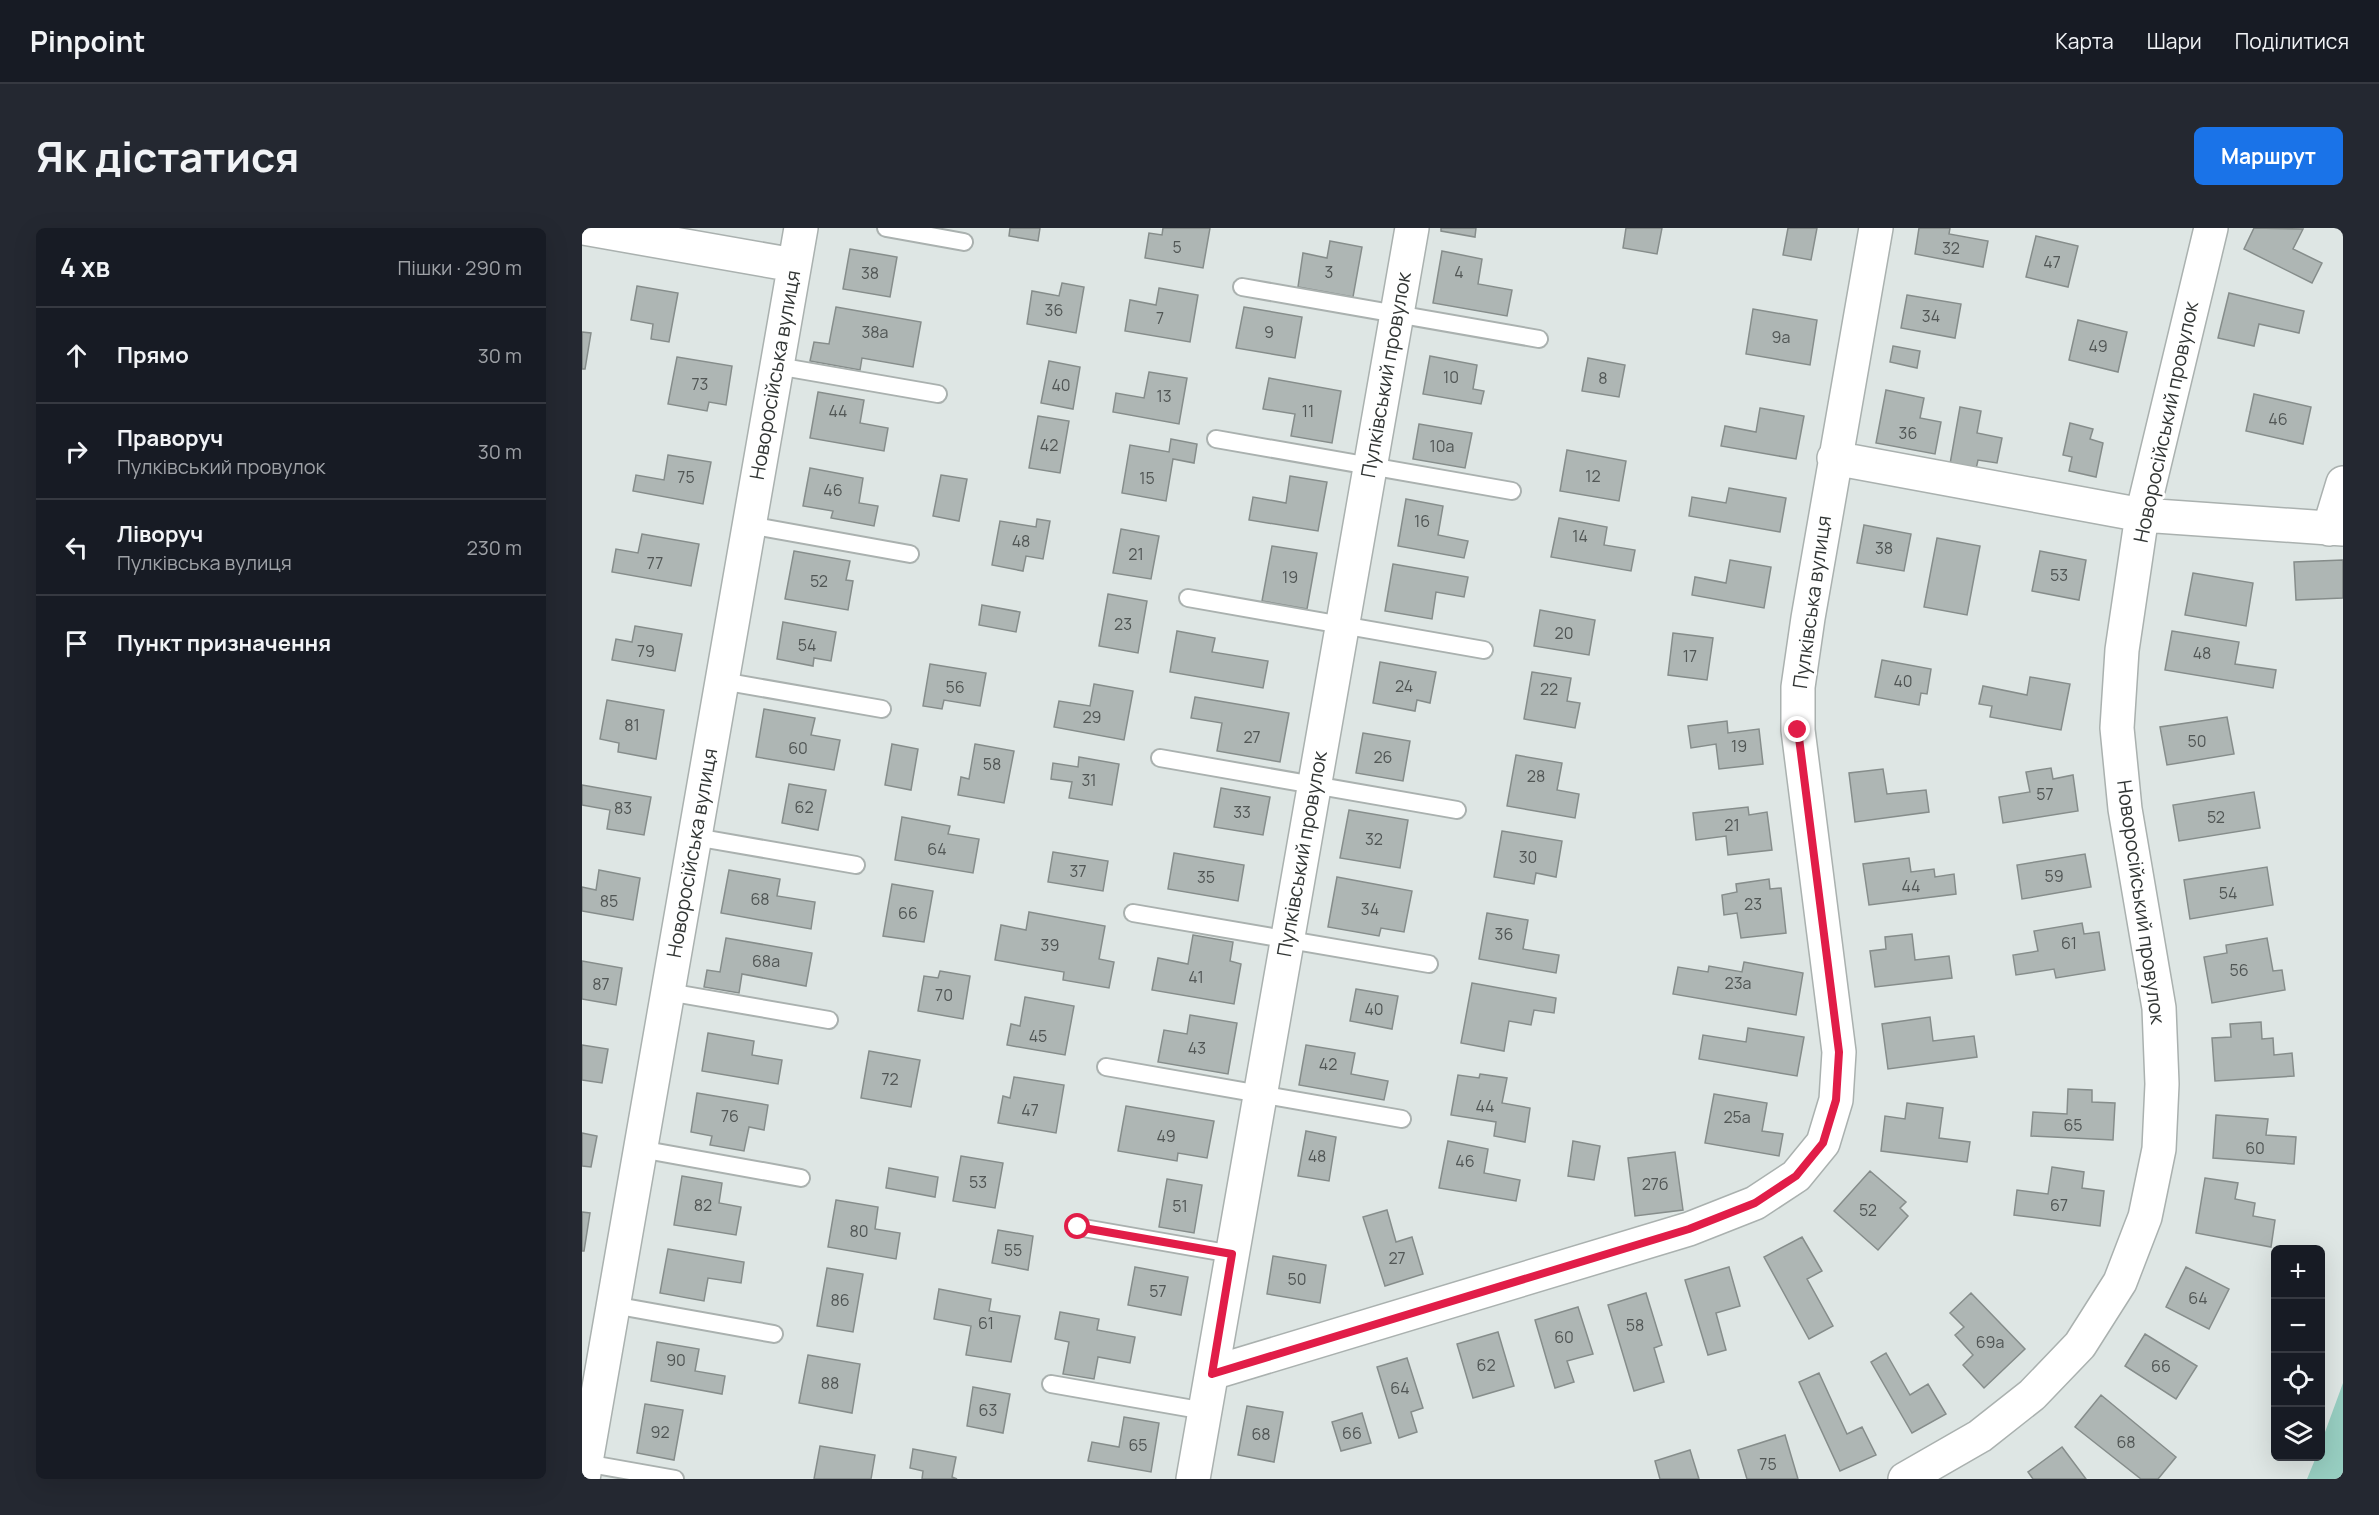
<!DOCTYPE html>
<html lang="uk">
<meta charset="utf-8">
<style>
:root{--surface:#171b24;--page:#242831;--text:#f1f3f6;--muted:#9ea1a6;--line:#363941;--accent:#1a73e8}
body{margin:0;font-family:Manrope,sans-serif;background:var(--page);color:var(--text)}
.controls{position:absolute;right:18px;bottom:18px;display:grid;overflow:hidden;border-radius:9px;box-shadow:0 6px 24px #0002}
.controls button{width:54px;height:54px;display:grid;place-items:center;padding:0;border:0;border-bottom:2px solid var(--line);background:var(--surface);color:var(--text);font:30px sans-serif}
.stop{position:absolute;width:18px;height:18px;margin:-14px;border:4px solid #e11d48;border-radius:50%;background:#fff}
.stop.end{background:#e11d48;border-color:#fff;box-shadow:0 2px 6px #0008}
.list{margin:0;padding:0;list-style:none}
h2{display:flex;justify-content:space-between;align-items:center;height:78px;margin:0;padding:0 24px;font-size:26px}
h2 small{font-size:20px;font-weight:400;color:var(--muted)}
.list li{display:grid;grid-template-columns:39px 1fr auto;gap:18px;align-items:center;box-sizing:border-box;height:96px;padding:0 24px;border-top:2px solid var(--line)}
.list b{display:block;font-size:22px;white-space:nowrap}
.list p{margin:0;font-size:20px;white-space:nowrap;color:var(--muted)}
.list em{font-size:20px;font-style:normal;color:var(--muted)}
.icon{flex:none;width:33px;height:33px;fill:none;stroke:currentColor;stroke-width:2;stroke-linecap:round;stroke-linejoin:round}
.map{position:relative;flex:none;width:1761px;height:1251px;overflow:hidden;border-radius:9px}
header{display:flex;align-items:center;gap:36px;box-sizing:border-box;height:84px;padding:0 30px;background:var(--surface);border-bottom:2px solid var(--line)}
header strong{font-size:28px}
nav{display:flex;gap:33px;margin-inline-start:auto;font-size:21px}
.intro{display:flex;align-items:center;justify-content:space-between;box-sizing:border-box;height:144px;padding:0 36px}
h1{margin:0;font-size:42px}
.button{padding:15px 27px;border-radius:9px;background:var(--accent);color:#fff;font-size:21px;font-weight:700}
main{display:flex;gap:36px;padding:0 36px}
aside{flex:1;background:var(--surface);border-radius:9px;box-shadow:0 6px 24px #0002}
.map>svg:first-child{display:block}
.green{fill:#97cec1}
.building{fill:#aeb6b4;stroke:#868d8b;stroke-width:1.5}
.lines{fill:none;stroke-linecap:round;stroke-linejoin:round}
.lane-casing{stroke:#aab1af;stroke-width:20}
.street-casing{stroke:#aab1af;stroke-width:36}
.lane{stroke:#fff;stroke-width:16}
.street{stroke:#fff;stroke-width:33}
.route{stroke:#e11d48;stroke-width:8}
.labels{text-anchor:middle;stroke-width:6;stroke-linejoin:round;paint-order:stroke}
.number-label{font-size:16px;fill:#515655}
.street-label{font-size:20px;fill:#323635;stroke:#fff}
</style>
<header>
<strong>Pinpoint</strong>
<nav><a>Карта</a><a>Шари</a><a>Поділитися</a></nav>
</header>
<div class="intro"><h1>Як дістатися</h1><a class="button">Маршрут</a></div>
<main>
<aside>
<h2>4 хв<small>Пішки · 290 m</small></h2>
<ul class="list">
<li><svg class="icon" aria-label="ahead" viewBox="0 0 24 24"><path d="M12 20V5M6 11l6-6 6 6"/></svg><div><b>Прямо</b></div><em>30 m</em></li>
<li><svg class="icon" aria-label="right" viewBox="0 0 24 24"><path d="M7 20v-9h11M14 6l5 5-5 5"/></svg><div><b>Праворуч</b><p>Пулківський провулок</p></div><em>30 m</em></li>
<li><svg class="icon" aria-label="left" viewBox="0 0 24 24"><path d="M17 20v-9H6M10 6l-5 5 5 5"/></svg><div><b>Ліворуч</b><p>Пулківська вулиця</p></div><em>230 m</em></li>
<li><svg class="icon" aria-label="arrive" viewBox="0 0 24 24"><path d="M6 21V4h12l-3 4 3 4H6"/></svg><div><b>Пункт призначення</b></div></li>
</ul>
</aside>
<div class="map">
<svg width="1761" height="1251" viewBox="0 0 1761 1251">
<rect width="100%" height="100%" fill="#dee6e4"/>
<path class="green" d="M1761 1155V1251H1725L1734 1229 1738 1228 1739 1215Z"/>
<path class="building" d="M428 0H458L456 13 427 8Z
M581 0H628L621 40 563 30 567 5 580 7Z
M859 0H894L893 9 859 3Z
M1044 0H1080L1075 26 1041 20Z
M1206 0H1235L1229 32 1201 27Z
M1337 0H1368L1367 6 1406 13 1401 39 1333 26Z
M1672 0 1721 1 1711 21 1740 35 1730 55 1662 21Z
M1454 8 1496 18 1486 59 1444 49Z
M748 13 780 19 771 69 716 59 721 25 745 30Z
M268 21 315 29 308 69 261 61Z
M860 23 900 31 896 56 930 62 925 88 851 75Z
M480 55 502 59 494 105 445 96 450 63 477 68Z
M55 58 96 65 87 114 69 111 71 96 49 92Z
M577 60 616 67 608 114 543 103 548 72 574 77Z
M1647 65 1722 83 1717 105 1677 96 1672 118 1636 110Z
M1325 67 1379 76 1373 110 1319 100Z
M254 79 339 94 331 139 280 130 278 142 228 133 232 114 247 116Z
M662 79 720 89 713 130 654 120Z
M1171 81 1235 92 1228 137 1164 126Z
M1496 92 1545 104 1536 144 1487 132Z
M0 104 9 105 3 141H0Z
M1311 118 1338 123 1335 140 1308 134Z
M848 128 895 137 891 161 902 163 899 176 841 166Z
M95 129 150 138 144 177 127 174 125 183 86 176Z
M1006 130 1043 137 1037 169 1000 163Z
M467 133 498 139 491 181 459 175Z
M567 144 605 150 597 196 531 184 534 165 562 170Z
M687 150 759 163 750 215 709 208 713 186 681 181Z
M1304 162 1342 170 1338 190 1359 194 1353 226 1294 215Z
M236 164 282 172 278 195 306 200 302 223 228 210Z
M1672 166 1729 179 1721 216 1664 203Z
M1378 179 1399 183 1395 205 1420 210 1415 235 1396 232 1394 241 1368 236Z
M1178 180 1222 188 1214 231 1139 218 1143 198 1174 204Z
M456 188 487 193 478 245 447 240Z
M1488 195 1511 201 1508 211 1521 215 1514 249 1487 243 1490 229 1481 227Z
M837 196 890 205 883 240 831 231Z
M589 211 615 216 612 235 591 231 584 273 540 265 548 217 587 224Z
M985 222 1044 233 1037 273 978 263Z
M86 227 129 234 121 276 51 263 54 247 82 252Z
M228 240 281 250 277 275 296 278 292 298 249 290 251 283 221 278Z
M359 247 385 251 377 293 351 288Z
M708 248 745 254 736 303 667 292 671 269 704 275Z
M1147 260 1204 270 1198 304 1107 288 1110 269 1144 275Z
M824 271 861 278 856 307 886 313 882 330 816 318Z
M977 290 1025 299 1022 317 1053 322 1049 343 969 329Z
M455 291 468 293 461 331 444 328 441 343 410 337 418 293 454 299Z
M1282 297 1329 306 1322 343 1275 335Z
M539 301 577 308 569 351 531 345Z
M60 306 117 316 109 358 30 344 34 321 56 325Z
M1355 310 1398 318 1385 387 1342 379Z
M690 318 735 325 725 381 680 373Z
M212 323 268 333 264 352 271 353 266 382 203 371Z
M1458 323 1504 332 1497 372 1450 363Z
M1148 332 1189 339 1182 380 1110 367 1113 349 1144 355Z
M1761 332V370L1714 372 1712 334Z
M811 336 886 349 882 369 854 364 850 391 803 383Z
M1611 345 1671 355 1664 398 1603 387Z
M526 366 565 373 556 425 517 418Z
M400 377 438 384 434 404 397 397Z
M958 382 1013 392 1007 427 952 418Z
M201 394 254 404 249 433 232 430 231 438 195 431Z
M53 398 100 406 93 443 30 432 34 411 50 414Z
M595 403 633 410 630 424 686 433 681 460 588 444Z
M1590 403 1657 414 1653 436 1694 442 1691 460 1583 442Z
M1091 405 1131 410 1125 452 1086 447Z
M1300 432 1349 441 1345 466 1339 465 1337 477 1293 469Z
M798 434 854 444 848 475 835 472 833 483 791 475Z
M348 436 404 445 398 478 362 472 360 481 341 478Z
M950 444 989 450 985 473 998 475 993 500 942 491Z
M1448 449 1488 456 1479 502 1408 489 1410 478 1397 476 1401 458 1445 467Z
M512 456 551 463 542 512 472 499 477 473 508 478Z
M613 469 707 485 698 534 635 523 640 495 609 490Z
M25 472 82 482 74 531 36 524 37 515 18 511Z
M182 481 233 490 229 507 258 512 252 542 174 529Z
M1645 489 1652 526 1585 537 1578 499Z
M1145 493 1146 505 1177 501 1181 536 1137 541 1134 516 1109 520 1106 498Z
M781 505 828 513 821 553 774 545Z
M310 516 336 521 329 562 303 557Z
M393 516 432 523 422 575 376 567 379 549 387 551Z
M934 527 980 535 975 562 997 566 993 590 925 578Z
M497 529 537 536 530 577 487 570 490 554 469 551 471 535 496 539Z
M1469 540 1471 551 1491 547 1496 583 1421 595 1417 569 1448 564 1444 544Z
M1301 541 1305 566 1344 562 1347 584 1273 594 1267 545Z
M207 556 244 562 236 602 200 595Z
M0 557 69 569 62 607 25 601 28 582 0 577Z
M639 560 688 569 681 607 632 599Z
M1672 564 1678 600 1597 613 1591 577Z
M1166 579 1167 587 1185 584 1190 622 1146 627 1144 608 1114 612 1111 585Z
M767 582 826 592 818 640 758 630Z
M320 589 368 598 366 606 397 611 391 645 313 632Z
M920 603 980 613 974 649 954 645 952 656 912 649Z
M471 624 526 633 521 663 466 654Z
M592 625 662 637 656 673 586 661Z
M1503 626 1509 659 1440 671 1435 637Z
M1327 630 1329 644 1352 641 1353 649 1372 646 1374 666 1287 677 1281 636Z
M1685 639 1691 677 1608 691 1602 652Z
M17 642 58 650 51 692 0 683V659L14 662Z
M147 642 198 651 195 668 233 674 229 701 139 685Z
M755 649 830 663 822 704 799 700 797 708 746 699Z
M1187 651 1188 661 1199 660 1204 705 1159 710 1155 685 1142 687 1140 667 1155 664 1154 656Z
M310 656 351 663 342 714 301 708Z
M447 684 523 698 517 731 532 734 527 760 481 752 482 744 413 732 419 697 444 702Z
M905 685 946 692 941 721 977 727 974 745 897 731Z
M1500 695 1502 706 1517 704 1523 742 1474 750 1472 741 1434 747 1431 727 1456 723 1452 703Z
M1330 706 1333 732 1367 728 1370 750 1293 759 1288 723 1304 721 1303 709Z
M611 707 651 714 648 733 659 736 652 776 570 762 576 730 606 736Z
M144 710 230 725 224 758 160 746 157 765 122 759 125 742 138 744Z
M1685 710 1691 743 1700 742 1703 762 1630 775 1622 729 1645 725 1644 717Z
M0 733 40 740 34 777 0 771Z
M1162 734 1221 745 1214 787 1091 766 1096 739 1126 744 1127 738 1160 744Z
M358 743 388 748 381 791 336 783 342 748 356 750Z
M890 755 974 770 972 785 952 782 949 797 927 793 922 823 879 815Z
M774 761 816 768 810 801 768 793Z
M443 769 492 778 483 827 425 817 429 796 438 798Z
M608 787 655 795 646 846 576 834 582 802 605 806Z
M1348 789 1351 813 1392 808 1395 829 1306 841 1300 796Z
M1679 794 1680 811 1691 810 1692 827 1710 825 1712 848 1633 853 1630 810 1649 809 1648 796Z
M1166 800 1222 809 1215 848 1117 831 1121 807 1164 814Z
M126 805 172 813 170 827 200 832 196 856 120 843Z
M0 817 26 821 20 855 0 852Z
M724 817 773 825 769 846 806 853 802 872 717 857Z
M287 823 338 832 329 879 279 870Z
M898 846 925 850 920 875 948 880 943 914 912 908 914 894 869 887 876 847 897 850Z
M432 849 482 857 474 905 416 895 421 868 428 870Z
M1486 861 1510 862V874L1533 875 1531 912 1449 908 1451 884 1485 886Z
M115 865 186 877 182 902 167 899 162 923 128 917 130 908 109 904Z
M1132 866 1185 875 1180 903 1201 906 1197 928 1123 915Z
M1325 875 1361 880 1357 910 1388 914 1385 934 1299 923 1303 888 1323 891Z
M544 878 632 893 625 930 596 925 595 933 536 923Z
M1634 887 1686 891 1684 907 1714 909 1712 936 1631 930Z
M724 903 754 909 747 953 716 948Z
M0 905 15 908 9 939 0 938Z
M866 913 906 921 902 945 938 952 934 973 857 960Z
M991 913 1018 918 1012 952 986 948Z
M1093 924 1101 982 1053 988 1046 930Z
M379 928 421 935 413 980 371 973Z
M1470 939 1502 944 1500 960 1522 963 1518 998 1432 987 1435 962 1466 966Z
M307 940 356 949 353 969 304 960Z
M1288 943 1324 974 1318 980 1326 988 1296 1022 1252 983Z
M100 948 140 955 137 975 159 979 154 1007 92 997Z
M1623 950 1656 955 1653 971 1673 975 1671 988 1693 992 1689 1019 1614 1005Z
M585 951 620 957 612 1005 577 999Z
M254 972 296 979 293 1001 318 1005 314 1031 246 1019Z
M805 982 814 1014 830 1009 841 1046 803 1058 781 989Z
M0 984 8 985 2 1023H0Z
M416 1002 451 1008 446 1042 410 1035Z
M1220 1009 1240 1043 1225 1051 1251 1098 1227 1111 1182 1029Z
M86 1021 162 1034 159 1055 126 1050 122 1073 78 1065Z
M691 1028 744 1037 738 1075 685 1066Z
M553 1039 606 1049 599 1087 546 1077Z
M1147 1039 1158 1078 1134 1085 1144 1122 1126 1127 1103 1052Z
M1604 1039 1647 1061 1627 1101 1584 1079Z
M245 1040 281 1046 271 1104 235 1098Z
M357 1061 409 1071 407 1083 438 1088 429 1134 384 1127 389 1098 352 1091Z
M1064 1065 1080 1117 1072 1120 1082 1154 1052 1163 1026 1077Z
M1389 1065 1443 1121 1402 1160 1381 1137 1391 1127 1373 1107 1382 1099 1368 1085Z
M996 1079 1011 1126 985 1133 992 1154 973 1160 953 1092Z
M478 1084 517 1091 515 1102 553 1109 548 1135 516 1129 512 1151 481 1146 487 1114 473 1111Z
M916 1104 932 1158 891 1170 875 1116Z
M1563 1106 1615 1138 1594 1171 1543 1138Z
M75 1114 117 1121 113 1143 143 1148 140 1166 69 1153Z
M1304 1125 1328 1167 1346 1156 1364 1186 1330 1205 1289 1134Z
M226 1127 278 1136 270 1185 217 1175Z
M825 1130 841 1180 829 1184 835 1204 817 1210 795 1139Z
M1237 1145 1265 1206 1280 1199 1294 1227 1258 1243 1217 1154Z
M391 1159 428 1166 421 1205 385 1198Z
M1519 1167 1594 1229 1576 1251H1559L1493 1199Z
M63 1176 101 1182 92 1232 55 1225Z
M665 1178 701 1184 692 1234 656 1227Z
M780 1185 789 1215 759 1223 750 1194Z
M542 1189 577 1195 569 1244 506 1233 510 1214 537 1219Z
M1203 1207 1216 1251H1165L1156 1222Z
M238 1218 293 1227 289 1251H232Z
M1480 1219 1504 1251H1451L1446 1244Z
M331 1221 374 1229 370 1249 375 1251H340L341 1243 328 1240Z
M1108 1222 1117 1251H1078L1073 1233Z"/>
<g class="lines">
<g class="lane-casing">
<path id="lane" d="M304 0 382 14
M660 59 957 111
M195 138 356 166
M634 211 930 263
M167 297 328 326
M606 370 902 422
M140 453 300 481
M578 530 875 582
M113 609 274 637
M551 685 847 736
M86 764 247 792
M524 839 820 891
M58 921 219 950
M496 999 650 1026
M31 1077 192 1106
M469 1156 623 1183
M3 1235 93 1251"/>
</g>
<g class="street-casing">
<path id="street" d="M1 0 212 37
M1252 230 1560 287 1761 301
M1747 301 1761 255
M630 1145 1107 1001 1173 975 1214 948 1241 915 1254 872 1257 824 1216 502V459L1226 390 1294 0
M1 1251 219 0
M611 1251 830 0
M1323 1251 1398 1208 1450 1167 1498 1117 1538 1054 1563 989 1577 921 1580 856 1577 780 1543 581 1535 500 1540 422 1560 287 1629 0"/>
</g>
<use href="#lane" class="lane"/>
<use href="#street" class="street"/>
</g>
<g class="lines">
<path class="route" d="M496 999 650 1026 630 1146 1107 1001 1173 975 1214 948 1241 915 1254 872 1257 824 1216 502"/>
</g>
<g class="labels">
<g class="number-label">
<text x="595" y="25">5</text>
<text x="1369" y="26">32</text>
<text x="1470" y="40">47</text>
<text x="747" y="50">3</text>
<text x="877" y="50">4</text>
<text x="288" y="51">38</text>
<text x="472" y="88">36</text>
<text x="1349" y="94">34</text>
<text x="578" y="96">7</text>
<text x="293" y="110">38а</text>
<text x="687" y="110">9</text>
<text x="1199" y="115">9а</text>
<text x="1516" y="124">49</text>
<text x="869" y="155">10</text>
<text x="1021" y="156">8</text>
<text x="118" y="162">73</text>
<text x="479" y="163">40</text>
<text x="582" y="174">13</text>
<text x="256" y="189">44</text>
<text x="726" y="189">11</text>
<text x="1696" y="197">46</text>
<text x="1326" y="211">36</text>
<text x="467" y="223">42</text>
<text x="860" y="224">10а</text>
<text x="1011" y="254">12</text>
<text x="104" y="255">75</text>
<text x="565" y="256">15</text>
<text x="251" y="268">46</text>
<text x="840" y="299">16</text>
<text x="998" y="314">14</text>
<text x="439" y="319">48</text>
<text x="1302" y="326">38</text>
<text x="554" y="332">21</text>
<text x="73" y="341">77</text>
<text x="1477" y="353">53</text>
<text x="708" y="355">19</text>
<text x="237" y="359">52</text>
<text x="541" y="402">23</text>
<text x="982" y="411">20</text>
<text x="225" y="423">54</text>
<text x="64" y="429">79</text>
<text x="1620" y="431">48</text>
<text x="1108" y="434">17</text>
<text x="1321" y="459">40</text>
<text x="822" y="464">24</text>
<text x="373" y="465">56</text>
<text x="967" y="467">22</text>
<text x="510" y="495">29</text>
<text x="50" y="503">81</text>
<text x="670" y="515">27</text>
<text x="1615" y="519">50</text>
<text x="1157" y="524">19</text>
<text x="216" y="526">60</text>
<text x="801" y="535">26</text>
<text x="410" y="542">58</text>
<text x="954" y="554">28</text>
<text x="507" y="558">31</text>
<text x="1463" y="572">57</text>
<text x="222" y="585">62</text>
<text x="41" y="586">83</text>
<text x="660" y="590">33</text>
<text x="1634" y="595">52</text>
<text x="1150" y="603">21</text>
<text x="792" y="617">32</text>
<text x="355" y="627">64</text>
<text x="946" y="635">30</text>
<text x="496" y="649">37</text>
<text x="1472" y="654">59</text>
<text x="624" y="655">35</text>
<text x="1329" y="664">44</text>
<text x="1646" y="671">54</text>
<text x="178" y="677">68</text>
<text x="27" y="679">85</text>
<text x="1171" y="682">23</text>
<text x="788" y="687">34</text>
<text x="326" y="691">66</text>
<text x="922" y="712">36</text>
<text x="1487" y="721">61</text>
<text x="468" y="723">39</text>
<text x="184" y="739">68а</text>
<text x="1657" y="748">56</text>
<text x="614" y="755">41</text>
<text x="1156" y="761">23а</text>
<text x="19" y="762">87</text>
<text x="362" y="773">70</text>
<text x="792" y="787">40</text>
<text x="456" y="814">45</text>
<text x="615" y="826">43</text>
<text x="746" y="842">42</text>
<text x="308" y="857">72</text>
<text x="903" y="884">44</text>
<text x="448" y="888">47</text>
<text x="148" y="894">76</text>
<text x="1155" y="895">25а</text>
<text x="1491" y="903">65</text>
<text x="584" y="914">49</text>
<text x="1673" y="926">60</text>
<text x="735" y="934">48</text>
<text x="883" y="939">46</text>
<text x="396" y="960">53</text>
<text x="1073" y="962">27б</text>
<text x="121" y="983">82</text>
<text x="1477" y="983">67</text>
<text x="598" y="984">51</text>
<text x="1286" y="988">52</text>
<text x="277" y="1009">80</text>
<text x="431" y="1028">55</text>
<text x="815" y="1036">27</text>
<text x="715" y="1057">50</text>
<text x="576" y="1069">57</text>
<text x="1616" y="1076">64</text>
<text x="258" y="1078">86</text>
<text x="404" y="1101">61</text>
<text x="1053" y="1103">58</text>
<text x="982" y="1115">60</text>
<text x="1408" y="1120">69а</text>
<text x="94" y="1138">90</text>
<text x="904" y="1143">62</text>
<text x="1579" y="1144">66</text>
<text x="248" y="1161">88</text>
<text x="818" y="1166">64</text>
<text x="406" y="1188">63</text>
<text x="78" y="1210">92</text>
<text x="770" y="1211">66</text>
<text x="679" y="1212">68</text>
<text x="1544" y="1220">68</text>
<text x="556" y="1223">65</text>
<text x="1186" y="1242">75</text>
</g>
<g class="street-label">
<text transform="translate(193 147) rotate(-80)" y="7">Новоросійська вулиця</text>
<text transform="translate(804 147) rotate(-80)" y="7">Пулківський провулок</text>
<text transform="translate(1584 194) rotate(-78)" y="7">Новоросійський провулок</text>
<text transform="translate(1230 374) rotate(-82)" y="7">Пулківська вулиця</text>
<text transform="translate(110 625) rotate(-80)" y="7">Новоросійська вулиця</text>
<text transform="translate(720 626) rotate(-80)" y="7">Пулківський провулок</text>
<text transform="translate(1559 674) rotate(82)" y="7">Новоросійський провулок</text>
</g>
</g>
</svg>
<div class="controls">
<button>+</button>
<button>−</button>
<button><svg class="icon" aria-label="locate" viewBox="0 0 24 24"><circle cx="12" cy="12" r="6"/><path d="M12 2v4M12 18v4M2 12h4M18 12h4"/></svg></button>
<button><svg class="icon" aria-label="layers" viewBox="0 0 24 24"><path d="M12 4l9 5-9 5-9-5zM3 14l9 5 9-5"/></svg></button>
</div>
<div class="stop" style="left:496px;top:999px"></div>
<div class="stop end" style="left:1216px;top:502px"></div>
</div>
</main>
